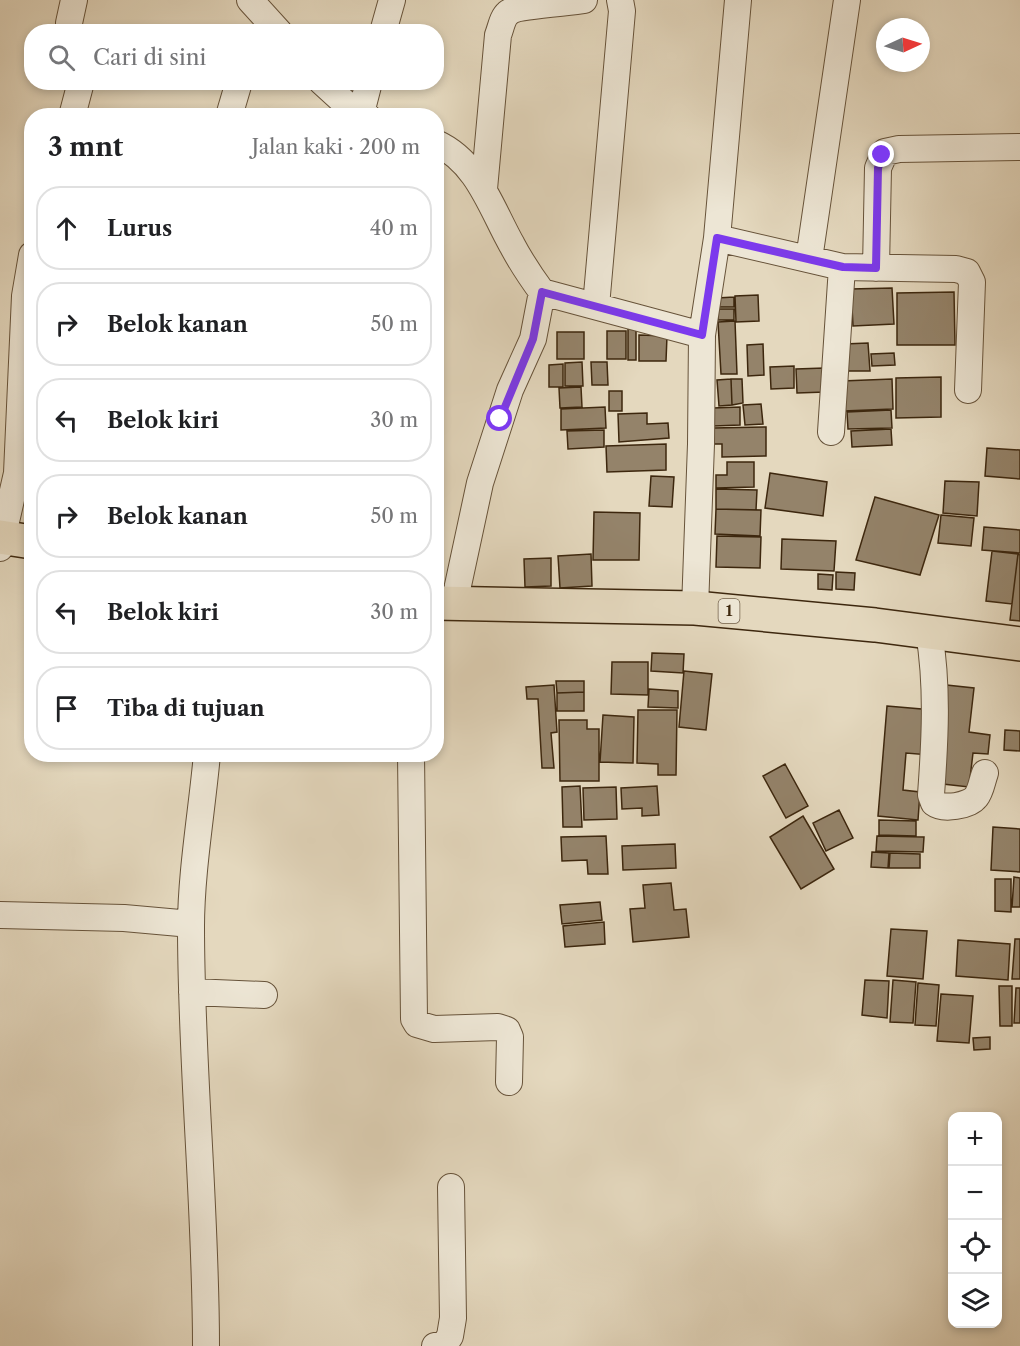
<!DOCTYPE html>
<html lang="id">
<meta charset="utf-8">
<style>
:root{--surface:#fff;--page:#f6f6f6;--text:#202124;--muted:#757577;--line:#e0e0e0}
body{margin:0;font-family:"Libre Caslon Text",serif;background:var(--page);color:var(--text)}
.controls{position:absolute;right:18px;bottom:18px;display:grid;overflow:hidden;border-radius:12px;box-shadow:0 3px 9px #0003}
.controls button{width:54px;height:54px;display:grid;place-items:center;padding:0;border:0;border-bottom:2px solid var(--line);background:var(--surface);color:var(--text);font:30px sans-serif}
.compass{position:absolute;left:876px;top:18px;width:54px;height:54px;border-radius:50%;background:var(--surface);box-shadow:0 3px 9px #0003;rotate:86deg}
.stop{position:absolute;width:18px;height:18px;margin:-14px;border:4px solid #7c3aed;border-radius:50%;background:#fff}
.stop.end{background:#7c3aed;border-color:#fff;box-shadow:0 2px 6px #0008}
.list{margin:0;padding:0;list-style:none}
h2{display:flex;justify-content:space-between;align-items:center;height:78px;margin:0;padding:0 24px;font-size:26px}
h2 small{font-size:20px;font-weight:400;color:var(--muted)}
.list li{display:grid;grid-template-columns:39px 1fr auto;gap:18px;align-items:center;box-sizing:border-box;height:84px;margin:0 12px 12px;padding:0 12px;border:2px solid var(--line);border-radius:24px}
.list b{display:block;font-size:22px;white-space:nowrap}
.list em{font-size:20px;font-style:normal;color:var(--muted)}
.icon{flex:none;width:33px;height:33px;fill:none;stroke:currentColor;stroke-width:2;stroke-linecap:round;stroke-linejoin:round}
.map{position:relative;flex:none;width:1020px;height:1346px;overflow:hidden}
.search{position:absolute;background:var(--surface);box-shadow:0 3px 9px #0003;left:24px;top:24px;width:420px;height:66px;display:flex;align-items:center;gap:15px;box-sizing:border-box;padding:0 21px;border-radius:24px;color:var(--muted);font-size:22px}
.panel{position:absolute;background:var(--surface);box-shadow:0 3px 9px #0003;left:24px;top:108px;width:420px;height:654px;border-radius:24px}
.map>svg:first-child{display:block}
.building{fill:#94836a;stroke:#3d270e;stroke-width:1.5}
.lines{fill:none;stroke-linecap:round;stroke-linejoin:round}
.minor-casing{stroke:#67533a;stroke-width:28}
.highway-casing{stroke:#3d270e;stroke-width:36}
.minor{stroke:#ede6d5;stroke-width:26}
.highway{stroke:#e4d8be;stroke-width:33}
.route{stroke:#7c3aed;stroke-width:8}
.labels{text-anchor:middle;stroke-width:4.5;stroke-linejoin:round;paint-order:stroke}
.shield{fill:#ede6d5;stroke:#72604a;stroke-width:1.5}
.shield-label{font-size:15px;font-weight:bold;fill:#3d270e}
</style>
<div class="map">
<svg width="1020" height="1346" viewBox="0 0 1020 1346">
<rect width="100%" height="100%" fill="#e4d8be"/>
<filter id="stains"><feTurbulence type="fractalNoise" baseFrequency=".00333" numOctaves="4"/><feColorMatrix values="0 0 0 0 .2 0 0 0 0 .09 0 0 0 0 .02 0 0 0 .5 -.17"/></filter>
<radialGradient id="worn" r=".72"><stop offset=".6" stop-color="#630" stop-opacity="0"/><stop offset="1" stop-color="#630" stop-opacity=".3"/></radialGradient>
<path class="building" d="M892 288 894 324 853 326 851 289Z
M954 292 955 345H897V293Z
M758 295 759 321 736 322 735 296Z
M734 297V307H717V298Z
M718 309H734V320H718Z
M735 321 737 374H721L718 322Z
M628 327H636V360H628Z
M607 331H626V359H607Z
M557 332H584V359H557Z
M639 335 667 336 666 361H639Z
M868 343 870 371H846L844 344Z
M763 344 764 375 748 376 747 345Z
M894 353 895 365 872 366 871 354Z
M582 362 583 386H565V363Z
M591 362H607L608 385H592Z
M563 364V387H549V365Z
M794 366V388L771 389 770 367Z
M824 368 825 392 797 393 796 369Z
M941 377V417L896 418V378Z
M731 379 732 405 719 406 717 380Z
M731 379H742L743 403 732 405Z
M892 379 893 409 843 411 842 381Z
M581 387 582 407 560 408 559 388Z
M609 391H622V411H609Z
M761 404 763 424 745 425 743 405Z
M605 407 606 428 561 430V409Z
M740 407V425L714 426 713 408Z
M891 410 892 428 848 429 847 412Z
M647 413V424L668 423 669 438 619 442 618 414Z
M766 427V456L722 457V444H713V428Z
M891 429 892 445 852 447 851 431Z
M604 430V447L568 449 567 431Z
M666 444V470L607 472 606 446Z
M987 448 1020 450V479L985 476Z
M727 462H754V487L716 488V475H727Z
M770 473 827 482 823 516 765 508Z
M651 476 674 477 672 507 649 506Z
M945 481 979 482 977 516 943 513Z
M716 489 757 490 756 510 716 509Z
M875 497 939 515 920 575 856 560Z
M716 509 761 510 760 536 715 534Z
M594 512 640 513 639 560H593Z
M941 515 974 518 971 546 938 543Z
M984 527 1020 530V553L982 550Z
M717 536 761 537 760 568 716 567Z
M782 539 836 541 834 571 781 569Z
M992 551 1018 554 1012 604 986 601Z
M591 554 592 586 560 588 558 556Z
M1018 554 1020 555V621L1010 620Z
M551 558V586L525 587 524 559Z
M836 572 855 573 854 590 836 589Z
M818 574 833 575 832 590 818 589Z
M652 653 684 654 683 673 651 671Z
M612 662H648V695L611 694Z
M684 671 712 674 706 730 679 727Z
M556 681H584V692L557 693Z
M937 684 974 688 969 732 990 735 988 754 973 753 969 787 934 783Z
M554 685 557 732 551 733 554 768H542L538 699H527L526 687Z
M649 689 678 691V708L648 707Z
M584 692V711H557V693Z
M887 706 933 710 930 755 906 753 903 790 920 792 918 820 878 816Z
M638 710H677L676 775H658V764L637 763Z
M603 715 634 717 633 763 600 762Z
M559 720H587V729H599V781H560Z
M1005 730 1020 731V751L1004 750Z
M785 764 808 806 786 818 763 776Z
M580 786 582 827H563L562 787Z
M657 786 659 815 642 816V808L622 809 621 788Z
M616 787 617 819 584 820 583 788Z
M839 810 853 838 826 851 813 823Z
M803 816 834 869 801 889 770 837Z
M879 820 916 821V836L879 835Z
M993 827 1020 829V872L991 870Z
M606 836 608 874H588L587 860 562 861 561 837Z
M877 836 924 837 923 852 876 851Z
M675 844 676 868 623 870 622 846Z
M872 852 889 853 888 868 871 867Z
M890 853 920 854V868H889Z
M1014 877 1020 878V907H1012Z
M995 879H1011V912L995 911Z
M671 883 674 910 686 909 689 937 633 942 630 909 645 908 643 885Z
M600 902 602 920 562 924 560 905Z
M604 922 605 944 565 947 563 926Z
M891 929 927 931 923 979 887 976Z
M1015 939H1020V979H1012Z
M958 940 1010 944 1008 980 956 976Z
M865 980 889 981 887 1018 862 1015Z
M893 980 916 982 913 1023 890 1022Z
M918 983 939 985 936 1026 915 1025Z
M999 986H1012V1026H1000Z
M1016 988H1020V1023H1014Z
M941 994 973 996 969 1043 937 1041Z
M990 1037V1049L974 1050 973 1038Z"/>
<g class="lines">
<g class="minor-casing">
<path id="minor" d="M250 0 279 32
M71 32 69 23 74 0
M383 32 392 0
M322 82 345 103 367 116
M361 113 369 82
M72 116 81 82
M229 116 239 82
M436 143C478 162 491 208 512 245 521 262 531 277 542 292L702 335
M484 189 498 35C501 28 502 18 508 13 516 5 569 3 584 0
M717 238 842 267 956 269 967 272 972 282 968 390
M809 259 847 0
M876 268 878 168 885 152 899 149 1020 147
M596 306 622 11 620 0
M831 432 842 267
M0 548 17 473 25 296 32 255
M454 604 480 483 510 390 533 339 542 292
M695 608 701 444 702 335 717 238 738 0
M929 632C938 687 935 740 931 795L934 803C943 810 969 806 976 797 981 791 982 781 985 773
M411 754 414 1019 417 1024 434 1029 498 1027 507 1030 510 1037 509 1082
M0 915 124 918 191 924
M192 992 264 995
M206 1346C206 1206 191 1067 191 927 191 872 202 810 207 754
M435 1346 445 1344 450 1336 453 1318 451 1187"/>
</g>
<g class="highway-casing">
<path id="highway" d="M0 537 32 542
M436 603 695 608 875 625 1020 644"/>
</g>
<use href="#minor" class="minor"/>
<use href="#highway" class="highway"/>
</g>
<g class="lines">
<path class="route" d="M500 419 533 339 542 292 702 335 717 238 843 267 876 268 878 168 882 155"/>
</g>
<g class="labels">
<rect class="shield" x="718.5" y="599" width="21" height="24" rx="4.5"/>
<g class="shield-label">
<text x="729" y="616">1</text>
</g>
</g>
<rect width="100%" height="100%" filter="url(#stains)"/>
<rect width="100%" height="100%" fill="url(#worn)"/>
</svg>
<div class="controls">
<button>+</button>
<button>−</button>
<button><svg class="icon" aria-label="locate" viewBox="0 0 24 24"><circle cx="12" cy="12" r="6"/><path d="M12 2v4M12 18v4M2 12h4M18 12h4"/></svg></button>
<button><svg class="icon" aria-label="layers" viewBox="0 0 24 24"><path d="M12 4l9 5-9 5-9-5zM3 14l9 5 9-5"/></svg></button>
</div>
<svg class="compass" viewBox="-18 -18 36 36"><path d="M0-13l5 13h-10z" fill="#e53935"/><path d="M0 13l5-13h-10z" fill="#757577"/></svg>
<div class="stop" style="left:500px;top:419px"></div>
<div class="stop end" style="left:882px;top:155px"></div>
<div class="search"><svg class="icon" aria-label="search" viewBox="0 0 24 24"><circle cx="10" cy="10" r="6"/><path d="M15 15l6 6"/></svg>Cari di sini</div>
<section class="panel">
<h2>3 mnt<small>Jalan kaki · 200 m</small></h2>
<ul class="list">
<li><svg class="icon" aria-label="ahead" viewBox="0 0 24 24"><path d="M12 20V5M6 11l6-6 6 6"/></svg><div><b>Lurus</b></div><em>40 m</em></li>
<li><svg class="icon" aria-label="right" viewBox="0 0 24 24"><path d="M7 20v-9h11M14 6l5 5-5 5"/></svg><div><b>Belok kanan</b></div><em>50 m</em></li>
<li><svg class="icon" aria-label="left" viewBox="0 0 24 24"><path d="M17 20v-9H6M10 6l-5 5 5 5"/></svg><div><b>Belok kiri</b></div><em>30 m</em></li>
<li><svg class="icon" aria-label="right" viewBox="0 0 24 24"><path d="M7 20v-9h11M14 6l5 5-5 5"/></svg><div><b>Belok kanan</b></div><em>50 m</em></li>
<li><svg class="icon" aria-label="left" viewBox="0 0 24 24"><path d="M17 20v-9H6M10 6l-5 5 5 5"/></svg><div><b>Belok kiri</b></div><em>30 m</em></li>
<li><svg class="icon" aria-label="arrive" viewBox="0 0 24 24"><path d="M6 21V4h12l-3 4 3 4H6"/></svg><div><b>Tiba di tujuan</b></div></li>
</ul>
</section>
</div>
